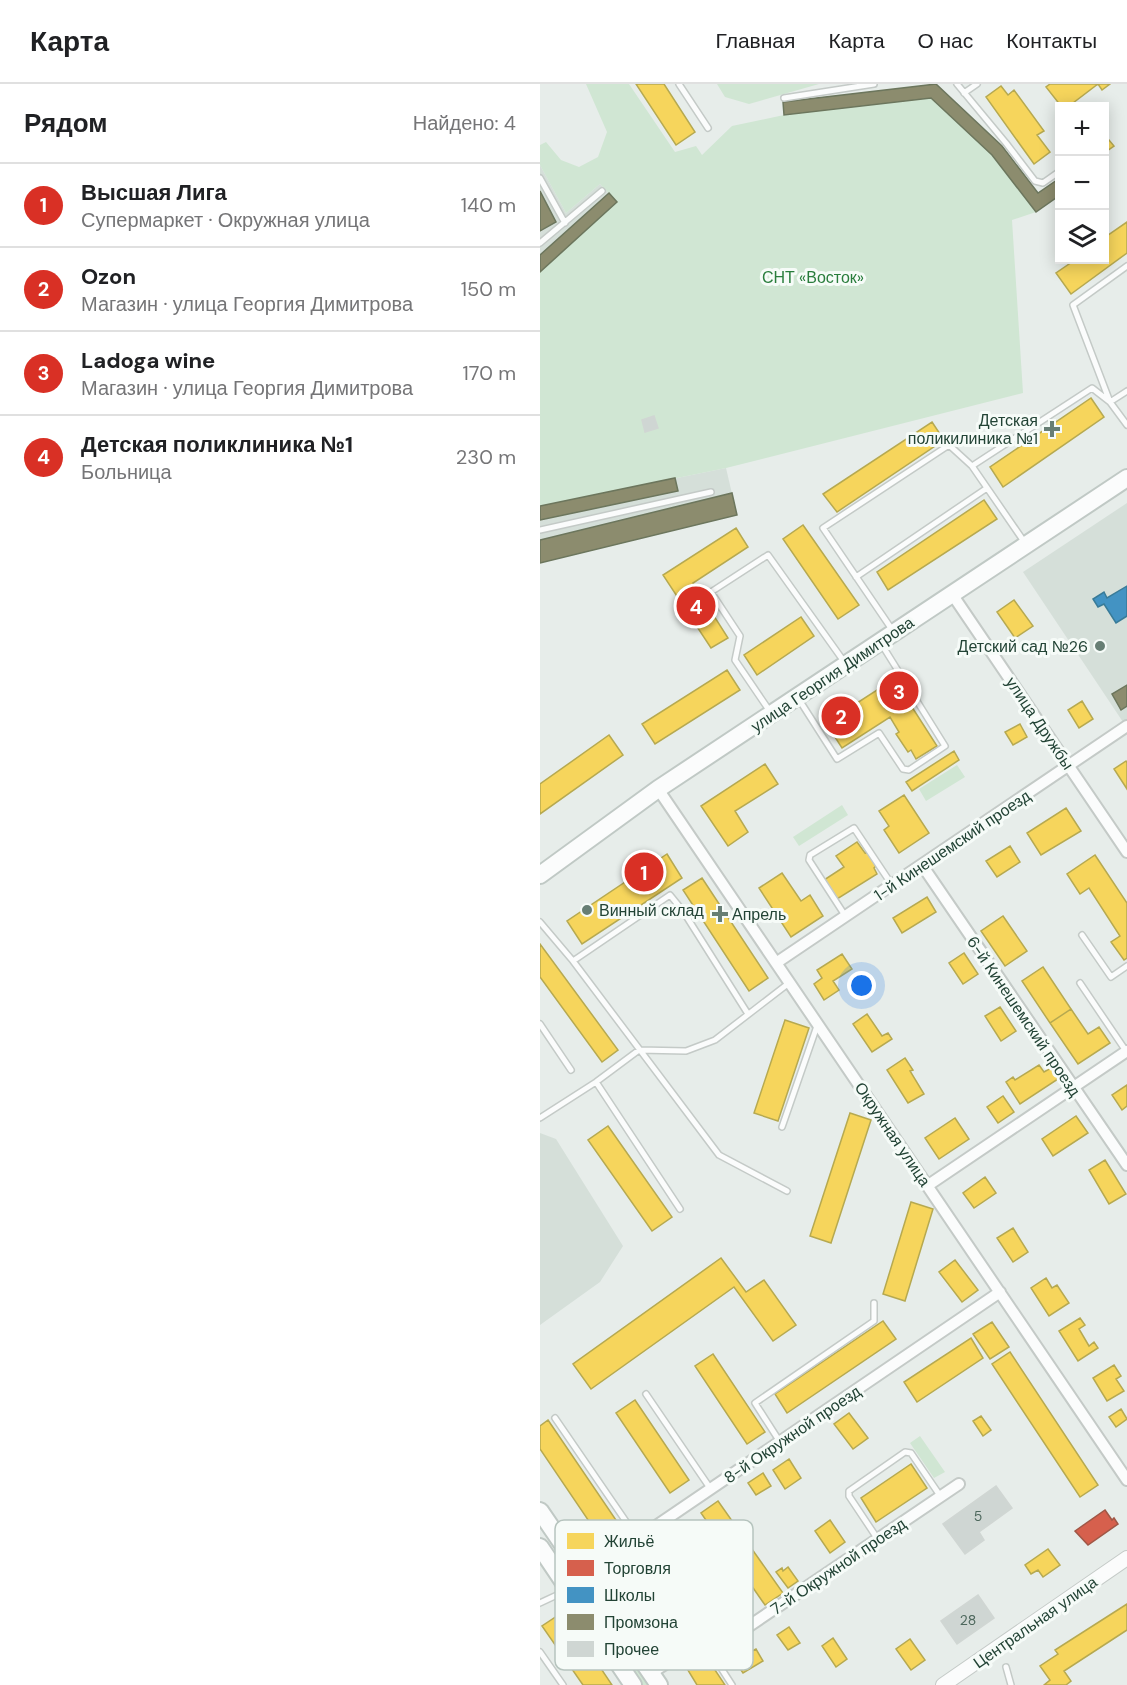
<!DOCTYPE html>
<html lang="ru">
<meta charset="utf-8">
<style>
:root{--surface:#fff;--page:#f2f2f2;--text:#202124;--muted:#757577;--line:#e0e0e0;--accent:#d93025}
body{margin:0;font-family:"DM Sans",sans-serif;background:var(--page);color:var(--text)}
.controls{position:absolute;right:18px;top:18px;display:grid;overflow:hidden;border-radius:0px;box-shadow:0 3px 15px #0003}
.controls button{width:54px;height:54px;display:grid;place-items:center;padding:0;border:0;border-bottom:2px solid var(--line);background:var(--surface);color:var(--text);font:30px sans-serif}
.you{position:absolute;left:322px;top:902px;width:21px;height:21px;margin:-15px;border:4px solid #fff;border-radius:50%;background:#1a73e8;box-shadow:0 0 0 9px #1a73e833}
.badge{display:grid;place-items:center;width:39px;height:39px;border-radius:50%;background:var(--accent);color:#fff;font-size:20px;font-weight:700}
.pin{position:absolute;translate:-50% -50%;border:3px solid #fff;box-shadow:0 2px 6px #0006}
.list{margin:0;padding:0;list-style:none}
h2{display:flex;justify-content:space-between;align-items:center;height:78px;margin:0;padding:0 24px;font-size:26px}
h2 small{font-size:20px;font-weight:400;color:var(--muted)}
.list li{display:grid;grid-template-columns:39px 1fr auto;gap:18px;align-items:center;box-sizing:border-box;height:84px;padding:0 24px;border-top:2px solid var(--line)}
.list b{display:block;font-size:22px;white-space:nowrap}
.list p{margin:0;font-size:20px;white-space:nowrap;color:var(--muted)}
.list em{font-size:20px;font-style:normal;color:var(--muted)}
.icon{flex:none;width:33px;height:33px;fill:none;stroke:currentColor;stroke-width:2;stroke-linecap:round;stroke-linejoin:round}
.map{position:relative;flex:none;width:587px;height:1601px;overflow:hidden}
header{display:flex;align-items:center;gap:36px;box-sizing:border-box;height:84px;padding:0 30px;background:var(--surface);border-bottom:2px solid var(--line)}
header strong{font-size:28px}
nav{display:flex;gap:33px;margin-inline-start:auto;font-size:21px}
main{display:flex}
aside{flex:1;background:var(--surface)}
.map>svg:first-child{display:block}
.built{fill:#d5dfd9}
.green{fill:#d0e6d3}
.homes{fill:#f6d55c;stroke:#b6a950;stroke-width:1.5}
.shops{fill:#d6604d;stroke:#a05746;stroke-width:1.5}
.schools{fill:#4393c3;stroke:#397b98;stroke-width:1.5}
.industry{fill:#8c8c6e;stroke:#6c765d;stroke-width:1.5}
.building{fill:#cfd6d3;stroke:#d0d6d3;stroke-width:1.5}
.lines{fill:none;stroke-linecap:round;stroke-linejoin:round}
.service-casing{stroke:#c4cac7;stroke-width:8}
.minor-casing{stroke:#c4cac7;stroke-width:14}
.tertiary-casing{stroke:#c4cac7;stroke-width:16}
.secondary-casing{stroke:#c0c9c5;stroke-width:20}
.service{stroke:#fbfcfc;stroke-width:5}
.minor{stroke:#fbfcfc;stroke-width:10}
.tertiary{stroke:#fbfcfc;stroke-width:14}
.secondary{stroke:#fbfcfc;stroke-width:16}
.poi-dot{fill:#677e74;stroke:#f6fbf8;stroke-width:2}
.labels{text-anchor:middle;stroke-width:6;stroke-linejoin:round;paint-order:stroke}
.number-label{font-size:14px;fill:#4e685d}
.park-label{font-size:16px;fill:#297d3c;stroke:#f6fbf8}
.poi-label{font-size:16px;fill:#224335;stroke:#f6fbf8;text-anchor:end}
.street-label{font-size:16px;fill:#224335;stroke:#f6fbf8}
.key{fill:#f6fbf8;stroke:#b6c4be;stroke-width:1.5}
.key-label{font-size:16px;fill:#224335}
</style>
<header>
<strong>Карта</strong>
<nav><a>Главная</a><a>Карта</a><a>О нас</a><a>Контакты</a></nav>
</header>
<main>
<aside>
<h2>Рядом<small>Найдено: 4</small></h2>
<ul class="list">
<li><span class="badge">1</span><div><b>Высшая Лига</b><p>Супермаркет · Окружная улица</p></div><em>140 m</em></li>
<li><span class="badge">2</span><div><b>Ozon</b><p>Магазин · улица Георгия Димитрова</p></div><em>150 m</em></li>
<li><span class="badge">3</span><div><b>Ladoga wine</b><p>Магазин · улица Георгия Димитрова</p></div><em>170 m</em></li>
<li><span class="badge">4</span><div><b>Детская поликлиника №1</b><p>Больница</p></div><em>230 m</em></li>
</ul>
</aside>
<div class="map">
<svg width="587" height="1601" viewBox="0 0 587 1601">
<rect width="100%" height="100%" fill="#e7edea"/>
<path class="built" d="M0 81 26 129 60 100 77 118 0 188Z
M186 384 197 431 0 479V422Z
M587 419V636L583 638 483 488Z
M0 1049 16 1055 83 1162 60 1198 0 1241Z"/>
<path class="green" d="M46 0H89L135 68 156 62 162 71 192 42 244 31 391 14 452 71 496 128 472 136 483 309 186 384 0 422V188L77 118 60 100 26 129 0 81V61L6 58 21 76 39 83 58 73 67 48Z
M177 0H279L209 20 185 13Z
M417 681 425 693 386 717 379 705Z
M302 721 308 731 259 762 253 753Z
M380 1352 405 1388 394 1394 370 1359Z
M43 1498 111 1601H102L37 1502Z"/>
<path class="homes" d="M96 0H124L155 48 136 61Z
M510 0H570L562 6 558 0 529 22H521L506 3Z
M461 2 468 11 474 6 504 47 497 51 510 68 494 80 446 13Z
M564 50 574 62 564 69Z
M587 138V169L531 210 516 189 535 176H564V154Z
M551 314 564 333 463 403 450 383Z
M392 338 404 356 297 428 283 410Z
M444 416 457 435 348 506 337 488Z
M263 441 319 521 298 535 243 455Z
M196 444 208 463 153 499 188 554 171 564 123 491Z
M474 516 493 542 475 554 457 528Z
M261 533 274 552 217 591 204 571Z
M187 586 200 606 115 660 102 640Z
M354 595 397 662 376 675 371 666 368 668 356 650 359 648 350 633 302 664 286 639Z
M542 617 553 635 539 644 528 626Z
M480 640 487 653 473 661 465 648Z
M69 651 83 671 0 730V700Z
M414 667 419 676 372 707 366 698Z
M586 677 587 679V705L574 685Z
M225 680 238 700 195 727 208 748 188 762 161 722Z
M364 711 389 749 359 769 344 746 349 742 339 727Z
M526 724 541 747 501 771 487 749Z
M317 758 325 769 327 768 336 782 334 784 337 790 297 815 284 796 304 783 296 772Z
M470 762 480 778 457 793 446 777Z
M127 770 142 794 42 860 27 837Z
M555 771 587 819V874L584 876 571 858 580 852 549 804 540 810 527 790Z
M242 789 261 817 270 811 283 832 251 853 219 804Z
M162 794 228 894 209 907 143 806Z
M387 813 396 828 362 849 353 834Z
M463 832 487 867 465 882 441 847Z
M0 860 78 966 62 978 0 893Z
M424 869 438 890 423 900 409 879Z
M302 870 312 885 293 897 299 906 284 916 274 900 282 894 277 886Z
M503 883 531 925 510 939 482 897Z
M460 923 476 947 461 957 445 932Z
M531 925 548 950 559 943 570 959 538 980 510 939Z
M327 930 342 952 348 949 352 955 332 968 313 940Z
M245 936 269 944 238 1037 214 1029Z
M365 974 373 986 370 987 384 1010 368 1019 347 986Z
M499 981 504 988 511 984 518 995 480 1020 466 998 473 993 475 996Z
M587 1001V1022L582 1026 572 1011Z
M463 1012 474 1028 458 1039 447 1023Z
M310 1029 331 1036 291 1159 270 1152Z
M536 1032 548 1049 513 1072 502 1055Z
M415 1034 429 1055 399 1075 385 1054Z
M68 1042 132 1133 112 1147 48 1056Z
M565 1076 586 1110 569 1120 549 1086Z
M445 1093 456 1109 434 1124 423 1109Z
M371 1118 393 1125 365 1217 343 1210Z
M473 1144 488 1168 473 1178 457 1154Z
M181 1174 206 1208 224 1196 256 1241 233 1257 194 1203 51 1305 33 1280Z
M415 1176 438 1206 422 1218 399 1188Z
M506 1194 512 1204 517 1201 529 1219 509 1232 491 1204Z
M540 1234 545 1241 539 1245 549 1262 554 1258 558 1264 538 1277 519 1247Z
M343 1237 356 1255 247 1329 235 1310Z
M452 1238 469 1263 450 1275 433 1250Z
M431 1254 443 1274 377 1318 364 1298Z
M470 1268 558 1401 540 1413 452 1280Z
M173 1270 225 1348 207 1360 155 1282Z
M574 1281 581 1292 576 1295 584 1307 567 1317 553 1294Z
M95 1316 149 1396 130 1409 76 1329Z
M581 1325 587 1335 576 1343 569 1333Z
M309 1329 328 1354 313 1365 294 1340Z
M441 1332 451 1346 443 1352 433 1337Z
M8 1336 80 1442 61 1455 0 1365V1342Z
M249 1375 261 1394 245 1405 233 1386Z
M371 1380 387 1404 336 1438 321 1414Z
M223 1389 231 1402 216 1411 208 1399Z
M178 1417 243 1509 225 1521 161 1429Z
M290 1436 305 1458 290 1469 275 1447Z
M508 1465 520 1481 503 1493 498 1486 491 1490 485 1481Z
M248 1483 258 1497 248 1504 236 1488 242 1484 243 1487Z
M587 1520V1546L524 1587 531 1597 526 1601H504L510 1596 500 1582 518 1570 515 1566Z
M23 1528 72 1601H43L2 1542Z
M249 1543 260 1559 248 1566 237 1551Z
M293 1554 307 1575 296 1583 282 1562Z
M370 1555 385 1576 371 1586 356 1565Z
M207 1564 210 1568 216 1565 223 1577 203 1589 192 1573Z
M165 1571 185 1601H157L146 1583Z"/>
<path class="shops" d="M565 1426 572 1436 574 1434 578 1440 548 1461 535 1447Z"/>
<path class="schools" d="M587 502V532L576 539 564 520 558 523 553 515 564 508 567 514Z"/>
<path class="industry" d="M396 0 462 62 498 109 520 94V111L496 128 452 71 391 14 244 31 243 18Z
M0 107 16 138 0 147Z
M69 109 77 118 0 188V171Z
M135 394 138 407 0 436V422Z
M192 409 197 431 0 479V456Z
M587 601V622L581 626 572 610Z"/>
<path class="building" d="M114 332 118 344 105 348 102 336Z
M456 1402 472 1424 439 1448 444 1456 425 1470 403 1440Z
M438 1511 454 1534 417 1560 401 1537Z"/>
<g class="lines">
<g class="service-casing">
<path id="service" d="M139 0 168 44
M417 0 466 59 495 97 503 99 520 87
M424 9 437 0
M244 14 334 0
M0 94 25 139
M0 159 62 107
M587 182 533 221 570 318 587 341
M0 446 171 408
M485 459 432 382 552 304 570 318 587 307
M316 493 447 404
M353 547 283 444 409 361 432 382
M258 614 297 675 339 649 363 685 369 686 405 662 342 561
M231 629 195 576 200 552 171 508 228 471 305 579
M306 833 269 776 270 771 314 744 352 801
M0 838 33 877
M542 851 571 893 587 882
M540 899 586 967
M208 930 143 827 130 811 33 877 179 1071 247 1107
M0 940 31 986
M56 998 140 1125
M0 1034 56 998 99 966 146 967 175 956 249 899
M242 1043 277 942
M106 1310 170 1404
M15 1334 98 1455 192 1601
M240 1358 215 1319 334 1237V1219
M337 1454 309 1412V1407L365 1368 371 1369 401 1413
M0 1519 17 1511 26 1504
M0 1568 23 1601
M466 1583 471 1601"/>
</g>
<g class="minor-casing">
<path id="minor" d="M412 510 587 768
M118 705 587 1396
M382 781 587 1081
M236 879 587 642
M387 1102 587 967
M44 1491 460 1208
M111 1589 152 1563 184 1559 419 1400"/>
</g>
<g class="tertiary-casing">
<path id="tertiary" d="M403 1601 587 1474"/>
</g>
<g class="secondary-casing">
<path id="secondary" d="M0 791 118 705 587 394
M0 1427 119 1601
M0 1463 93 1601"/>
</g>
<use href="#service" class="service"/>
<use href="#minor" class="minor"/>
<use href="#tertiary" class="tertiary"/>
<use href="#secondary" class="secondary"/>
</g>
<g class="poi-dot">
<path d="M509 336h6v6h6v6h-6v6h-6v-6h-6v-6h6z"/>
<circle cx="560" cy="562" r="6"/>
<circle cx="47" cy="826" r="6"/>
<path d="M177 821h6v6h6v6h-6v6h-6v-6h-6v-6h6z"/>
</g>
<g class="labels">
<g class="number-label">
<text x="438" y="1437">5</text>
<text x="428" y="1541">28</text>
</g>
<g class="park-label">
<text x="273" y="199">СНТ «Восток»</text>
</g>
<g class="poi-label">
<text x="498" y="342">Детская<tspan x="498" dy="18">поликилиника №1</tspan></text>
<text x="548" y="568">Детский сад №26</text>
<text x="59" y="832" text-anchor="start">Винный склад</text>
<text x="192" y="836" text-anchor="start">Апрель</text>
</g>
<g class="street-label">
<text transform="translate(292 590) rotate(-34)" y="6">улица Георгия Димитрова</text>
<text transform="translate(500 639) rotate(56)" y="6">улица Дружбы</text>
<text transform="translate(412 761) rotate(-34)" y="6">1-й Кинешемский проезд</text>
<text transform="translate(484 932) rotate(56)" y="6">6-й Кинешемский проезд</text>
<text transform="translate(353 1050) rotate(56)" y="6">Окружная улица</text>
<text transform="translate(252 1350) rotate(-34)" y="6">8-й Окружной проезд</text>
<text transform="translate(298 1482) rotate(-34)" y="6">7-й Окружной проезд</text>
<text transform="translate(495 1538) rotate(-35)" y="6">Центральная улица</text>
</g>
</g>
<rect x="15" y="1436" width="198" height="150" rx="9" class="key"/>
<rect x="27" y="1449" width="27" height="16" fill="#f6d55c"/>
<rect x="27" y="1476" width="27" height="16" fill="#d6604d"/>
<rect x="27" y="1503" width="27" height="16" fill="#4393c3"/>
<rect x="27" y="1530" width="27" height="16" fill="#8c8c6e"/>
<rect x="27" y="1557" width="27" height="16" fill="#cfd6d3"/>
<g class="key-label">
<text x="64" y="1463">Жильё</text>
<text x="64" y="1490">Торговля</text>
<text x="64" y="1517">Школы</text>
<text x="64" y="1544">Промзона</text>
<text x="64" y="1571">Прочее</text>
</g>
</svg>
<div class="controls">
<button>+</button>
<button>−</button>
<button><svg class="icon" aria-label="layers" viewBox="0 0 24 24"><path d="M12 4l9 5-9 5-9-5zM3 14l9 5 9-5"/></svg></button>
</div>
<div class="you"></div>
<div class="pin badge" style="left:104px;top:788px">1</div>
<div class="pin badge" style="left:301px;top:632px">2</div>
<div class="pin badge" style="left:359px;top:607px">3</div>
<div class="pin badge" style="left:156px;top:522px">4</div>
</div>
</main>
